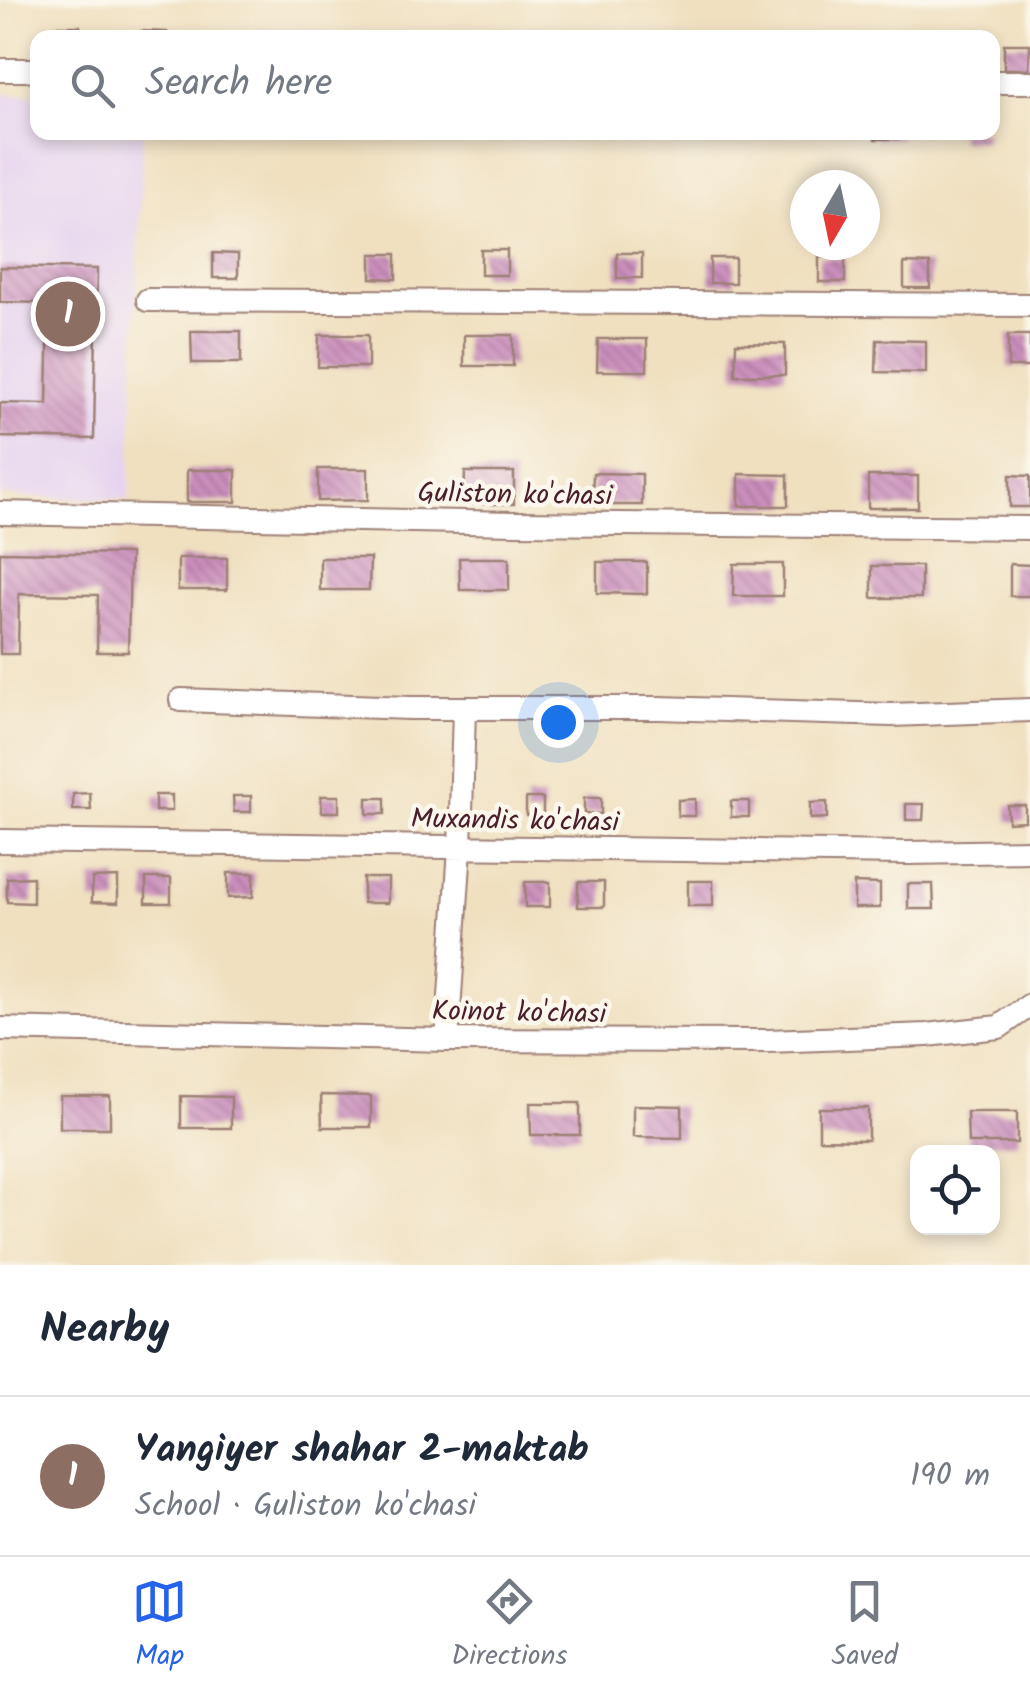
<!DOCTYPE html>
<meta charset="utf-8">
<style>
:root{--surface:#fff;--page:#f6f6f7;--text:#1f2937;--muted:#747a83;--line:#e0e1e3;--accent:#2563eb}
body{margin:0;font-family:Kalam,sans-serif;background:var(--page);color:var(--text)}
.controls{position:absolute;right:30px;bottom:30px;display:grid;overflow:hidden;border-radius:20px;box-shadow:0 5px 15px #0003}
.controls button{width:90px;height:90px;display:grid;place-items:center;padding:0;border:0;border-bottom:2px solid var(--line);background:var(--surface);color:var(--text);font:50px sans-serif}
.compass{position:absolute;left:790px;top:170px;width:90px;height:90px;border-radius:50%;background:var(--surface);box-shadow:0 5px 15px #0003;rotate:189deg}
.you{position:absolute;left:558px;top:722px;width:35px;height:35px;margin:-25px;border:8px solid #fff;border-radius:50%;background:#1a73e8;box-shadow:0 0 0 15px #1a73e833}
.badge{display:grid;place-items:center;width:65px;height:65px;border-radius:50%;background:var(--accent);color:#fff;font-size:32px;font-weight:700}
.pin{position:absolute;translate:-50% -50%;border:5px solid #fff;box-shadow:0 2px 10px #0006}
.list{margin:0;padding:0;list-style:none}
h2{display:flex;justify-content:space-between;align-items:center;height:130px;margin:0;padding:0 40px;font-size:42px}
h2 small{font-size:32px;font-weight:400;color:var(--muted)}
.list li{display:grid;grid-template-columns:65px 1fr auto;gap:30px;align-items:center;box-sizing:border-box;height:160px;padding:0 40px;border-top:2px solid var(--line)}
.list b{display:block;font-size:38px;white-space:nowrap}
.list p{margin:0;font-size:32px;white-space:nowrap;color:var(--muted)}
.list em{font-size:32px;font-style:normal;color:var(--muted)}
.icon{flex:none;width:55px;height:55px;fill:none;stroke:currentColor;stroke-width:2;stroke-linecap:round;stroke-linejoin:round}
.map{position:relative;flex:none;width:1030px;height:1265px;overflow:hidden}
.search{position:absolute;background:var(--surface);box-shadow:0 5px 15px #0003;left:30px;right:30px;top:30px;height:110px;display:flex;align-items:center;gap:25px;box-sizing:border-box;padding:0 35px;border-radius:20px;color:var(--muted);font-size:38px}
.sheet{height:290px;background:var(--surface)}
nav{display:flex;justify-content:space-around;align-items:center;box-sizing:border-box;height:140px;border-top:2px solid var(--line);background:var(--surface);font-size:28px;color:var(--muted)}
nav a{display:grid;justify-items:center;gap:5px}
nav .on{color:var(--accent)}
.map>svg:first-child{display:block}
.built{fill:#e6d3f0}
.building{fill:url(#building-back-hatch)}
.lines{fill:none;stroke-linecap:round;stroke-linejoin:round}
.minor-casing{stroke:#9d8076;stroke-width:26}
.minor{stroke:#fff;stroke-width:22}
.labels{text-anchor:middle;stroke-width:9;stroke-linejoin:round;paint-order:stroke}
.street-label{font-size:28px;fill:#4a1f2b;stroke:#fbf7ec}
</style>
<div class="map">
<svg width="1030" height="1265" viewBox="0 0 1030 1265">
<defs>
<pattern id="building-back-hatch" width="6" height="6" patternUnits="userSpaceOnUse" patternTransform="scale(2.5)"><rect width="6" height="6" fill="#cb8fbd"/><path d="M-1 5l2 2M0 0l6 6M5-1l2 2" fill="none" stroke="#a7749a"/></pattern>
</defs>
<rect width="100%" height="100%" fill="#fbf7ec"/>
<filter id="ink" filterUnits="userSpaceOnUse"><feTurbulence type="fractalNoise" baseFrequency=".01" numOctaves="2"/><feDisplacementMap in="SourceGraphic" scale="20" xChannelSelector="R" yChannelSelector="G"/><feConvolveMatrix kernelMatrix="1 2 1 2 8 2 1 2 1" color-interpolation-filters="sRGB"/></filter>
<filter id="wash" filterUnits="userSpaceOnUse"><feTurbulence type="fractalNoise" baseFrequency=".0048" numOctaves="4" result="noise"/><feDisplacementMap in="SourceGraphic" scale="40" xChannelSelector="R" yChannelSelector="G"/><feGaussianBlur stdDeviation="2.25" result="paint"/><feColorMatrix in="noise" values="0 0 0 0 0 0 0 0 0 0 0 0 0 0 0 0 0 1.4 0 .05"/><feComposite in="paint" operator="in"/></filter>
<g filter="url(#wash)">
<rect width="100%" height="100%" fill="#f0e0c0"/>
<path class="built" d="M0 94 37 95 38 132 143 133 129 500 0 496Z"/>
<g id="blocks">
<path class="building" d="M54 26H80V38H54Z
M141 31 167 32V38H141Z
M1004 44H1030L1029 69H1004Z
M875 132H900V139H875Z
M960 132H985V140H960Z
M481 250H507V275H481Z
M213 253 238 254V278H213Z
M617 253H642V278H617Z
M371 254H396V279L371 278Z
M819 257 845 258V282H819Z
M710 258H735V283H710Z
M904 263 930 264V288H904Z
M0 267 97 269 94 439 0 437V403L47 404 49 303 0 302Z
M191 331H241V363H192Z
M319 335H368V367H318Z
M464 335H513V366H464Z
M1008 335H1030V367H1008Z
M598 339H647V371H597Z
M877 340 926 341V373L876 372Z
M736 343 785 344V375H735Z
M318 469H368V500L318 501Z
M187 470H236V502H187Z
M465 472H514V504H464Z
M593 473 642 474V505H592Z
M739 474 788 475V506H739Z
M1010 475 1030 476V507H1010Z
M868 476H918V508H868Z
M0 552 130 554 128 652H97L98 595 19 594 18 654H0Z
M178 558H227V590H178Z
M320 558H370L369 590H320Z
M459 558H509V590H460Z
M597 562H647V594L597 593Z
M734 564H783V596H733Z
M1010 564 1030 565V596H1010Z
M872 566H921V598H872Z
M90 793 91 810H73V794Z
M155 795H172V811H155Z
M233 796H251V812H234Z
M321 796H339V812H322Z
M367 798H385V814H367Z
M526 798H543V814L526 815Z
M584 798H601V814H584Z
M695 799V816H678V800Z
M731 801H749V817H731Z
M827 802V818L810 819V803Z
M906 804H924L923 820H906Z
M1007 805H1025V821L1008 822Z
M228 873H254L253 897 228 898Z
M33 877V903L7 902V878Z
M118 877V903L92 902V878Z
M146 878H171V903H146Z
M363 878H388V903H363Z
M688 881H713V906H688Z
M525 882H550V907H525Z
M578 882H604V907H578Z
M854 883 880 884V908H854Z
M908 884H933L934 909H908Z
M321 1095 371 1096V1127H322Z
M60 1096H110V1128H60Z
M181 1096 231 1097V1128H181Z
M530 1103H580V1135H531Z
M633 1105 682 1106V1138L633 1137Z
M819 1108H868V1140L819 1139Z
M967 1112H1017V1143H968Z"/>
</g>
</g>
<g filter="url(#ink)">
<use href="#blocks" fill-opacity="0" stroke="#9d8076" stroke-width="2.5"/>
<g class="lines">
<g class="minor-casing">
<path id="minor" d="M0 70H38
M992 82H1030
M148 300 1030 305
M0 513 516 523 1030 528
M181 700 411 708H659L891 715 1030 710
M0 841 908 853 1030 851
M0 1029 447 1040 768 1041 927 1035 999 1027 1030 1005
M447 1040 460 848 464 709"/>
</g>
<use href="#minor" class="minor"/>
</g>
</g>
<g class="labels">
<g class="street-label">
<text transform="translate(515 493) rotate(1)" y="10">Guliston ko'chasi</text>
<text transform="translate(515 819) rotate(1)" y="10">Muxandis ko'chasi</text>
<text transform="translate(519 1011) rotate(1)" y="10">Koinot ko'chasi</text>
</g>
</g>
</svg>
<div class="controls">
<button><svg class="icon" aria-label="locate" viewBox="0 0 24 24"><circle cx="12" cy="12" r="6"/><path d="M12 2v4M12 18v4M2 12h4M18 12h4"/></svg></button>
</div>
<svg class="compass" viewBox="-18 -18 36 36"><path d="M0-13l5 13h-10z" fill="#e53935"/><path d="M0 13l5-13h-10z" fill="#747a83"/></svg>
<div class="you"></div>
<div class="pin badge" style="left:68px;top:314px;background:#8d6e63">1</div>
<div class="search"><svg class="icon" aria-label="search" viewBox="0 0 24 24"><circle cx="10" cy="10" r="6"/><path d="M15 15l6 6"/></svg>Search here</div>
</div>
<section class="sheet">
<h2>Nearby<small></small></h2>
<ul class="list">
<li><span class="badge" style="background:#8d6e63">1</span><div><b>Yangiyer shahar 2-maktab</b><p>School · Guliston ko'chasi</p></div><em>190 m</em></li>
</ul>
</section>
<nav>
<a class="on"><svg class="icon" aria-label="map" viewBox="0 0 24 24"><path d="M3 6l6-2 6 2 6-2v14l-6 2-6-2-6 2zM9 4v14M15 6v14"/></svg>Map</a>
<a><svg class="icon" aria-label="directions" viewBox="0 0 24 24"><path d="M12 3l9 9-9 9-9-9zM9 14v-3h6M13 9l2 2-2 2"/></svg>Directions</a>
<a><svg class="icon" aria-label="saved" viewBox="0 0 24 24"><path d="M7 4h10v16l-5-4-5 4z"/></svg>Saved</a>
</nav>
